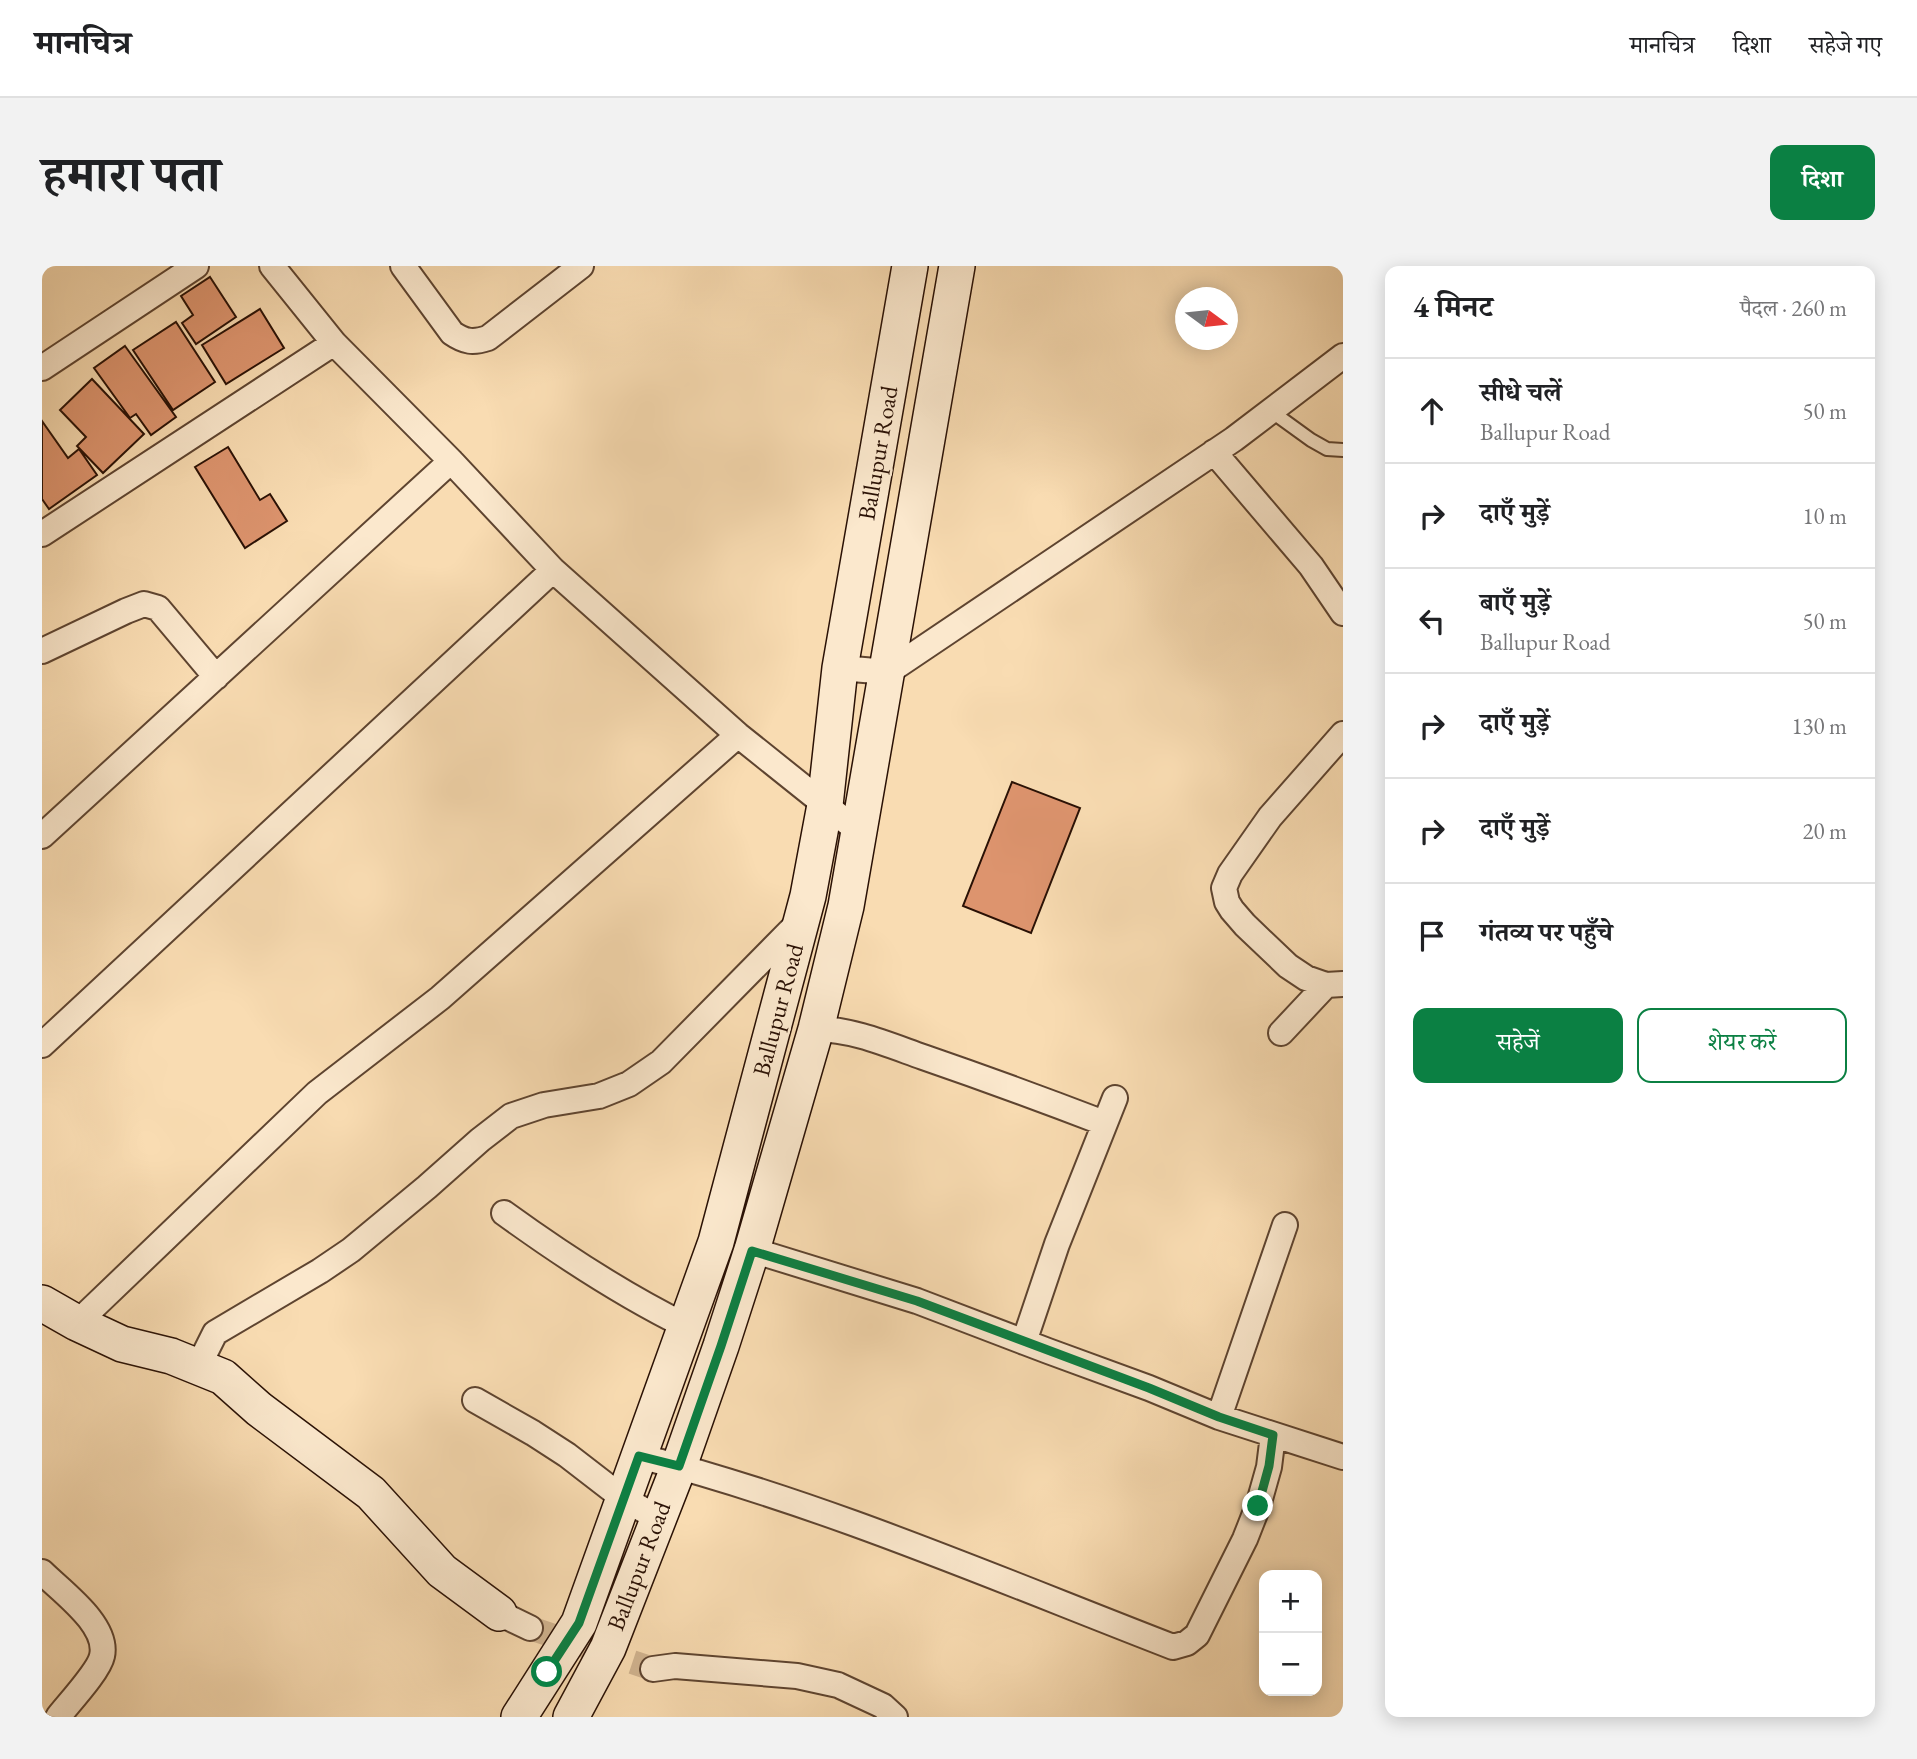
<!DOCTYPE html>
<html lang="hi">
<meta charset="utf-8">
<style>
:root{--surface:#fff;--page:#f2f2f2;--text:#202124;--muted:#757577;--line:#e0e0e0;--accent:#0b8043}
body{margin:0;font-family:"EB Garamond","Noto Serif Devanagari",serif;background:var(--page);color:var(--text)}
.controls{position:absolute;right:21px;bottom:21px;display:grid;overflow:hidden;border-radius:14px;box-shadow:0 4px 18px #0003}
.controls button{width:63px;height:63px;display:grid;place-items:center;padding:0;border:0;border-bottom:2px solid var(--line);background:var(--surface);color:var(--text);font:35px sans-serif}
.compass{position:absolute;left:1133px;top:21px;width:63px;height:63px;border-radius:50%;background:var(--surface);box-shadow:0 4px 18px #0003;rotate:105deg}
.stop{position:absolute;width:21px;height:21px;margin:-16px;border:5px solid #0b8043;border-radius:50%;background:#fff}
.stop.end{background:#0b8043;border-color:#fff;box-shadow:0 2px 7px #0008}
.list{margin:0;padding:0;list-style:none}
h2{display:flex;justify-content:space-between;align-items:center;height:91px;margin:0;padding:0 28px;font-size:30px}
h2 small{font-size:23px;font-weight:400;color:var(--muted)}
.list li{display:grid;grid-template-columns:46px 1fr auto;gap:21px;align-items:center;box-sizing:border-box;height:105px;padding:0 28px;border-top:2px solid var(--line)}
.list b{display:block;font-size:26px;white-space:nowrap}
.list p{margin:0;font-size:23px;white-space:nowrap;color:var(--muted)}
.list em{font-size:23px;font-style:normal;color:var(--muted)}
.actions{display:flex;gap:14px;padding:21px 28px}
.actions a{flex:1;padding:16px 0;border:2px solid var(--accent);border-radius:14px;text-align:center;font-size:24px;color:var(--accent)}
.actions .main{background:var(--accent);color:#fff}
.icon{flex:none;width:38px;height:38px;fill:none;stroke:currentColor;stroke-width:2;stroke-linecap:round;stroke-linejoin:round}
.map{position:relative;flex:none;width:1301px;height:1451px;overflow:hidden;border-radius:14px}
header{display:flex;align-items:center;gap:42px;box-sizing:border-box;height:98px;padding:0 35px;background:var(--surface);border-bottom:2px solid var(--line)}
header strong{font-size:33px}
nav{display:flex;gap:38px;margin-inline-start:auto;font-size:24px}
.intro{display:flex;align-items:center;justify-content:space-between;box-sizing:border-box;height:168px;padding:0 42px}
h1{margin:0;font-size:49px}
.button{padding:18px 32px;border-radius:14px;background:var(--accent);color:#fff;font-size:24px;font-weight:700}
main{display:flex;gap:42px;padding:0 42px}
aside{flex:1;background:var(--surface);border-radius:14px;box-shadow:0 4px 18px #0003}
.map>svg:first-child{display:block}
.building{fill:#dd946e;stroke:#2a1105;stroke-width:2}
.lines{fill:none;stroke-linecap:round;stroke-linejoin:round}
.street-tunnel{stroke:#d0b38f;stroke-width:24;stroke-dasharray:24 12;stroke-linecap:butt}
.lane-casing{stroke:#5e4430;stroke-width:16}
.street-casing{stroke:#5e4430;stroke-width:28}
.secondary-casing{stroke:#2a1105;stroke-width:38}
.lane{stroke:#fbe8cd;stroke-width:12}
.street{stroke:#fbe8cd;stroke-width:24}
.secondary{stroke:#fbe8cd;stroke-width:35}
.route{stroke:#0b8043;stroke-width:9}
.labels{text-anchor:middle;stroke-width:5;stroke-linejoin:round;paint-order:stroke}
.street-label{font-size:24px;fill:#2a1105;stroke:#fbe8cd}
</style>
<header>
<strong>मानचित्र</strong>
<nav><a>मानचित्र</a><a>दिशा</a><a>सहेजे गए</a></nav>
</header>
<div class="intro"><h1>हमारा पता</h1><a class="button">दिशा</a></div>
<main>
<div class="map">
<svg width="1301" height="1451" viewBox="0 0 1301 1451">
<rect width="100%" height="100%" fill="#f9dcb2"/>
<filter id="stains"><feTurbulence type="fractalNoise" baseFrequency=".00286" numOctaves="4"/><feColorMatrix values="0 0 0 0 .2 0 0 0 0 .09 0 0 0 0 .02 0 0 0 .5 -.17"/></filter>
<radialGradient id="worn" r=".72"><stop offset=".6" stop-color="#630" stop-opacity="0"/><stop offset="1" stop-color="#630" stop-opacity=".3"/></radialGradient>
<path class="building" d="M168 11 194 51 154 78 140 57 151 49 139 30Z
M218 43 242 82 184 118 160 79Z
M134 56 173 116 131 144 91 84Z
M83 80 134 151 109 169 94 148 88 152 52 102Z
M50 113 102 168 61 207 35 180 44 171 18 144Z
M0 155 26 192 37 183 55 209 7 243 0 233Z
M186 181 218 234 228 228 245 255 203 282 153 201Z
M970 516 1038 542 989 667 921 640Z"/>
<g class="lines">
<path class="street-tunnel" d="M488 1362 611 1403"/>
<g class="lane-casing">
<path id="lane" d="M1229 145 1269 174 1285 183 1301 184"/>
</g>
<g class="street-casing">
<path id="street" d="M230 0 292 77 409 195 511 304 696 469 816 565
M361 0 410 67C423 76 431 77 446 72L539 0
M0 102 154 0
M1172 186 1269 300 1301 347
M0 268 292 77
M0 385 84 345 102 338 116 342 174 411
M798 402 846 406 1192 173 1301 90
M1301 468 1228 551 1188 608 1182 622 1185 636 1190 644 1203 659 1246 700 1264 712 1284 719 1301 718
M0 570 409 195
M774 763C810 763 847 779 881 791 942 812 1002 834 1062 857
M1239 767 1284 719
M0 779 511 304
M462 947C520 989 579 1028 644 1060
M710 984 875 1035 1006 1085 1107 1122 1177 1151 1301 1191
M35 1057 275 827 398 732 696 469
M982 1076 1015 978 1073 832
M156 1101 173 1067 278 1005 309 984 385 921 438 874 469 850 502 839 557 830 587 818 619 796 758 655
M433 1134 491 1167 525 1189 582 1233 616 1252
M1177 1151 1243 959
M597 1190C780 1237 955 1313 1131 1381L1145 1377 1155 1369 1203 1273 1216 1240 1227 1201 1231 1169
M0 1306C20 1326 67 1359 60 1390 57 1405 26 1438 16 1451
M457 1347 488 1362
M611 1403 633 1400 755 1410 796 1419 841 1440 853 1451"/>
</g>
<g class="secondary-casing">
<path id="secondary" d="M0 1037 35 1057 80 1078 129 1090 181 1111 217 1143 329 1227 400 1305 457 1347
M477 1451 537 1357 674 976 766 630 783 539 798 402 868 0
M529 1451 566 1382 637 1200 679 1080 710 984 774 763 804 640 915 0"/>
</g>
<use href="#lane" class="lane"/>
<use href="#street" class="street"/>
<use href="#secondary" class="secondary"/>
</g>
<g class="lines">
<path class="route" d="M505 1406 537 1357 597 1190 637 1200 679 1080 710 985 875 1035 1107 1122 1177 1151 1231 1169 1227 1200 1216 1240"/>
</g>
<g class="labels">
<g class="street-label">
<text transform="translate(836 187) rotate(-80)" y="8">Ballupur Road</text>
<text transform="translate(736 744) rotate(-75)" y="8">Ballupur Road</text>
<text transform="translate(597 1300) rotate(-69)" y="8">Ballupur Road</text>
</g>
</g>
<rect width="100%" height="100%" filter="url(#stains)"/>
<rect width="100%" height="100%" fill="url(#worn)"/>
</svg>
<div class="controls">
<button>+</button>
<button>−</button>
</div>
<svg class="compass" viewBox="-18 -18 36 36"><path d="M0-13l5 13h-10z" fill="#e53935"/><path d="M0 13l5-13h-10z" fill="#757577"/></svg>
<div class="stop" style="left:505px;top:1406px"></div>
<div class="stop end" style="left:1216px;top:1240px"></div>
</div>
<aside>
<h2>4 मिनट<small>पैदल · 260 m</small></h2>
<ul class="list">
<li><svg class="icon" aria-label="ahead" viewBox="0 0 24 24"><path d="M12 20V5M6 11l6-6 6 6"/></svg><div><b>सीधे चलें</b><p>Ballupur Road</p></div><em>50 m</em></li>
<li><svg class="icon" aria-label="right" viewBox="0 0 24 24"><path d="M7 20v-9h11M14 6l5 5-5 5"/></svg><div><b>दाएँ मुड़ें</b></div><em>10 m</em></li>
<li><svg class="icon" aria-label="left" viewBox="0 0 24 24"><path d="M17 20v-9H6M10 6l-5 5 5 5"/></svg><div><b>बाएँ मुड़ें</b><p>Ballupur Road</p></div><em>50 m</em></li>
<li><svg class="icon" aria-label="right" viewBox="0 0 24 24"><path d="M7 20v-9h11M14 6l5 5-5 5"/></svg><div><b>दाएँ मुड़ें</b></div><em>130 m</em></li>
<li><svg class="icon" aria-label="right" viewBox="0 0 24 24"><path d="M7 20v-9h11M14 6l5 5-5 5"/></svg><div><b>दाएँ मुड़ें</b></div><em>20 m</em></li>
<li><svg class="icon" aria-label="arrive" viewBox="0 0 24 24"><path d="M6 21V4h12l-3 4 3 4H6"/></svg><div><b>गंतव्य पर पहुँचे</b></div></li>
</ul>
<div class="actions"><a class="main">सहेजें</a><a>शेयर करें</a></div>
</aside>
</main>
